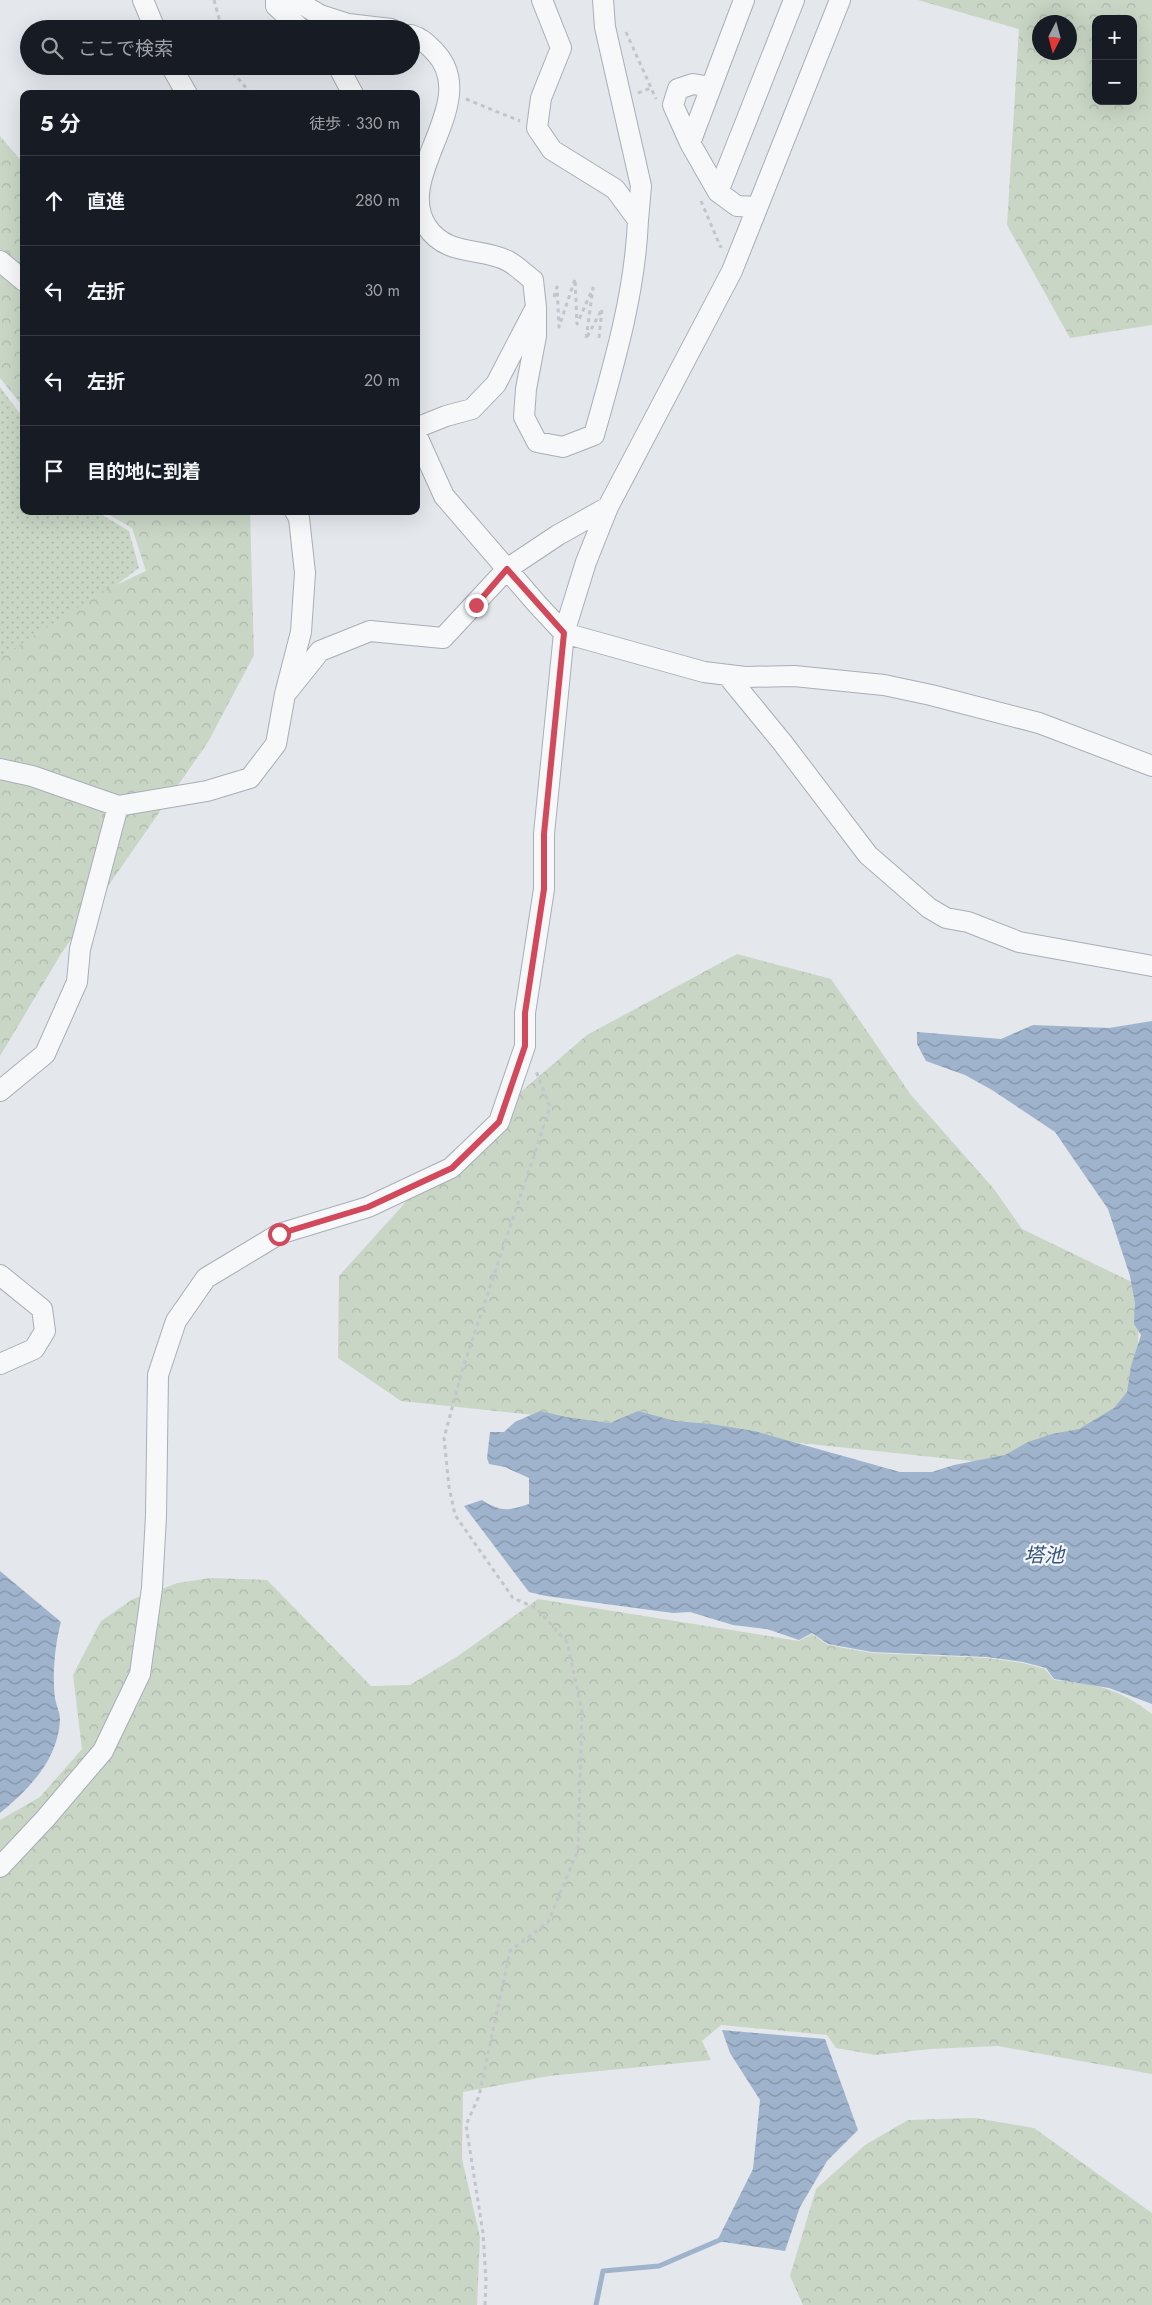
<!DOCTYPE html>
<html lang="ja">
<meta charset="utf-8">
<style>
:root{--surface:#171b24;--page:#20242c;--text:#f1f3f6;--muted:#9ea1a6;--line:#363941}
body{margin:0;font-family:Jost,"Noto Sans JP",sans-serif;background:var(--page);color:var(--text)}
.controls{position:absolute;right:15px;top:15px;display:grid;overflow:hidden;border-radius:10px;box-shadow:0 5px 20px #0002}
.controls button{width:45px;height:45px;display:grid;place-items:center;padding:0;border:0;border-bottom:1px solid var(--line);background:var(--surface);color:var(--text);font:25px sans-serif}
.compass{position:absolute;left:1032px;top:15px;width:45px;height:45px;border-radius:50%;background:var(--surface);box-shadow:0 5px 20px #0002;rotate:186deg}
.stop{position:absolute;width:15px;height:15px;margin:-11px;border:4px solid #d1495b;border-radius:50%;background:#fff}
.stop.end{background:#d1495b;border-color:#fff;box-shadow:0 1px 5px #0008}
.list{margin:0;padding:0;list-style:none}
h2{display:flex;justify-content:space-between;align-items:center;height:65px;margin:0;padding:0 20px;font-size:21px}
h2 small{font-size:16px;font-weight:400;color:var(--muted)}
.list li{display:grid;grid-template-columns:32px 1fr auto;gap:15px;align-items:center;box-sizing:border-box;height:90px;padding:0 20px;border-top:1px solid var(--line)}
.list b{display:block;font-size:19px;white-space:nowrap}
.list em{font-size:16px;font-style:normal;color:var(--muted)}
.icon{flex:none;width:28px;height:28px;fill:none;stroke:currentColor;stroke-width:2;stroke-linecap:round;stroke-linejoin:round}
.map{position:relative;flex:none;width:1152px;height:2305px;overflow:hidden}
.search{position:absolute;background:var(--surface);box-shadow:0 5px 20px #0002;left:20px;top:20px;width:400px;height:55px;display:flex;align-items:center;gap:12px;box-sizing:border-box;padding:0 18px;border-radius:28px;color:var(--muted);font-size:19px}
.panel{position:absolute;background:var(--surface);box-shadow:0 5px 20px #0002;left:20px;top:90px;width:400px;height:425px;border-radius:10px}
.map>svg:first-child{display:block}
.grass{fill:url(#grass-dots)}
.forest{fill:url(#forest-crowns);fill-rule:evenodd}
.water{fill:url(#water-waves)}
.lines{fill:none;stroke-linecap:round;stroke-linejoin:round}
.stream{stroke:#9fb4cc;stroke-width:5}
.minor-casing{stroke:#a9aeb7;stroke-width:22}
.path{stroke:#c2c5cb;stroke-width:3;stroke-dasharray:4 4;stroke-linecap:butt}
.minor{stroke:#f7f8fa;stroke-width:20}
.route{stroke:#d1495b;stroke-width:6}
.labels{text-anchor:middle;stroke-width:4.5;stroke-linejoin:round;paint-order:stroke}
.water-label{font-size:20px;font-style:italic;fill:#34527a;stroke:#f4f6f9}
</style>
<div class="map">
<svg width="1152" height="2305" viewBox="0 0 1152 2305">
<defs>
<pattern id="grass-dots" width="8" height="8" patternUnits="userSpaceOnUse" patternTransform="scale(1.25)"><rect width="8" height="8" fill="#c9d6c5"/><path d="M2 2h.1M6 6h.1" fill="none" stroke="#adb8ab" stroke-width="1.8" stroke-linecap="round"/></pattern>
<pattern id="forest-crowns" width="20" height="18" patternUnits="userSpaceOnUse" patternTransform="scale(1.25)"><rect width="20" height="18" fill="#c9d6c5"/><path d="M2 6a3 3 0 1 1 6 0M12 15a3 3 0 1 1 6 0" fill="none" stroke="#adb8ab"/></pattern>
<pattern id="water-waves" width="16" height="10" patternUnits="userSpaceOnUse" patternTransform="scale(1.25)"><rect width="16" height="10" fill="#9fb4cc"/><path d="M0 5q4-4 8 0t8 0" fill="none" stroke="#8293a7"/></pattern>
</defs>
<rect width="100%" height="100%" fill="#e4e7ec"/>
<path class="grass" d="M0 387 24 419V511H96L129 531 139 568 0 672Z"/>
<path class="forest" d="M918 0H1152V325L1070 338 1007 225 1019 29ZM1096 19H1133V101H1096ZM1070 22V52H1040V22Z
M0 136 24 164V408L0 378Z
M102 511H250L254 655 208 742 61 954 0 1056V658L101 592 146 571 132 528Z
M737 954 831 979 911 1095 994 1189 1022 1229 1140 1286 1136 1396 1073 1453 981 1462 401 1401 338 1358 339 1276 449 1154 587 1035Z
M210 1578 267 1580 371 1686 410 1685 458 1656 538 1599 799 1641 812 1634 828 1645 872 1653 987 1658 1023 1663 1045 1669 1054 1680C1096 1684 1118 1688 1152 1714V2074L998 2046 930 2049 876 2055 836 2048 827 2035 721 2025 702 2041 711 2060 549 2076 463 2092 462 2159 480 2237 477 2305H0V1820L40 1797 82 1749 73 1675 101 1621 133 1599 178 1583Z
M975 2118 1034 2128 1152 2213V2305H803L790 2276 816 2189 865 2145 908 2120Z"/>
<path class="water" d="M1152 1021V1704L1109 1688 1054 1679 1046 1668 1023 1662 987 1657 872 1652 828 1644 812 1633 799 1640 767 1629 733 1625 690 1612 673 1613 546 1596 529 1592 464 1506 482 1500C501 1512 508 1511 529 1504V1478L505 1467 489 1464 487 1458 490 1432H504L515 1422 540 1411 566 1417 610 1423 638 1411 675 1421 711 1424 754 1431 900 1472H932L954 1465 1005 1455 1028 1442 1052 1434 1079 1429 1114 1408 1127 1392 1131 1366 1141 1335 1134 1324 1135 1303 1130 1276 1108 1209 1055 1132 992 1090 965 1075 926 1061 917 1044V1032L1001 1039 1033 1025 1109 1028Z
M0 1571 61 1622C55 1644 52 1675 55 1698 56 1705 60 1712 60 1720 58 1760 29 1789 0 1813Z
M722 2030 825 2039 858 2130 827 2161 800 2207 785 2251 717 2241 753 2169 760 2100 730 2053Z"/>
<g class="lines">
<path class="stream" d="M596 2305 603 2271 659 2266 722 2239"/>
<g class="minor-casing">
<path id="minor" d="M143 0 155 29
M276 0V6L301 29
M295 0 320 15 348 24 391 29
M603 0 605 27 641 186 638 220
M744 0 690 143 718 192 737 206 756 207
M411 35C422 38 427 44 435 52 483 103 392 175 427 227 447 257 482 247 508 261 517 266 525 274 533 280L536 307 496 384 472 409 446 416 416 428
M171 66 187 94
M338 66 353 94
M690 143 673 105 678 89 693 84 711 87
M718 192 794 0
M0 261 24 281
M536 307V336L526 389 524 417 537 442 563 447 594 435C614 364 635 294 638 220L615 189 552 150 537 128 541 98 561 48 542 0
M416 434 444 496 537 604 564 633 704 672 745 677 794 676 884 685 931 695 1039 723 1152 766
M727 675 782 742 868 855 929 908 946 918 968 922 1019 942 1152 966
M288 691 320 651 370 631 443 638 507 569 558 535 608 507
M0 769 32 776 118 806 207 791 250 778 276 744 285 694 301 632 305 573 299 518 295 511
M0 1091 45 1054 77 982 80 949 118 806
M0 1275 42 1309 45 1331 34 1349 0 1364
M0 1867 45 1819 103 1751 140 1674 152 1588 156 1516 158 1375 176 1321 206 1278 279 1234 368 1207 451 1168 499 1122 525 1046V1013L544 889V834L564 633 586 562 608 507 732 271 840 0"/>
</g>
<path class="path" d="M214 0 222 29
M626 32 656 99
M228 66 251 94
M638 93 651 88
M466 99 520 121
M701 201 721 248
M554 297 557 287 559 327 575 279 577 324 593 288 586 339 602 309 599 338
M485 2305 486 2281 483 2233 466 2125 479 2096 510 1951 548 1922 578 1850 582 1711 567 1642 536 1608 513 1598 455 1515 449 1487 444 1438 462 1371 550 1107 536 1071"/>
<use href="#minor" class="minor"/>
</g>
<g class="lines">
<path class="route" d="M279 1234 368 1207 452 1168 499 1122 525 1046V1013L544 889V834L564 633 507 569 476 605"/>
</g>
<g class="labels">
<g class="water-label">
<text x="1044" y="1562">塔池</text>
</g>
</g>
</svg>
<div class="controls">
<button>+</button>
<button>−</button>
</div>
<svg class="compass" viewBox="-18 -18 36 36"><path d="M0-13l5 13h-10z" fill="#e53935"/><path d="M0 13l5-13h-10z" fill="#9ea1a6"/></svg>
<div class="stop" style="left:279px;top:1234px"></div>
<div class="stop end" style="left:476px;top:605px"></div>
<div class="search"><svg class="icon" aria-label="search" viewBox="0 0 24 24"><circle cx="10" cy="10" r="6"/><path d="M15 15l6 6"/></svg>ここで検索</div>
<section class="panel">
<h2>5 分<small>徒歩 · 330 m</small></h2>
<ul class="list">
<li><svg class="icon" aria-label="ahead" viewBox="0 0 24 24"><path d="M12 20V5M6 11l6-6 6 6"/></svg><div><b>直進</b></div><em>280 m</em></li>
<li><svg class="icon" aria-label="left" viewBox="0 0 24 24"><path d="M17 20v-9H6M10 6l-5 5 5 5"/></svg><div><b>左折</b></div><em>30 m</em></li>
<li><svg class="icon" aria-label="left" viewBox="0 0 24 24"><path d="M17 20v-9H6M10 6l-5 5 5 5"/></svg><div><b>左折</b></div><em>20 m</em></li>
<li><svg class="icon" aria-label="arrive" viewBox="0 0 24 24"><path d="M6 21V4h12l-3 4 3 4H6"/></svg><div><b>目的地に到着</b></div></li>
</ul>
</section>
</div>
